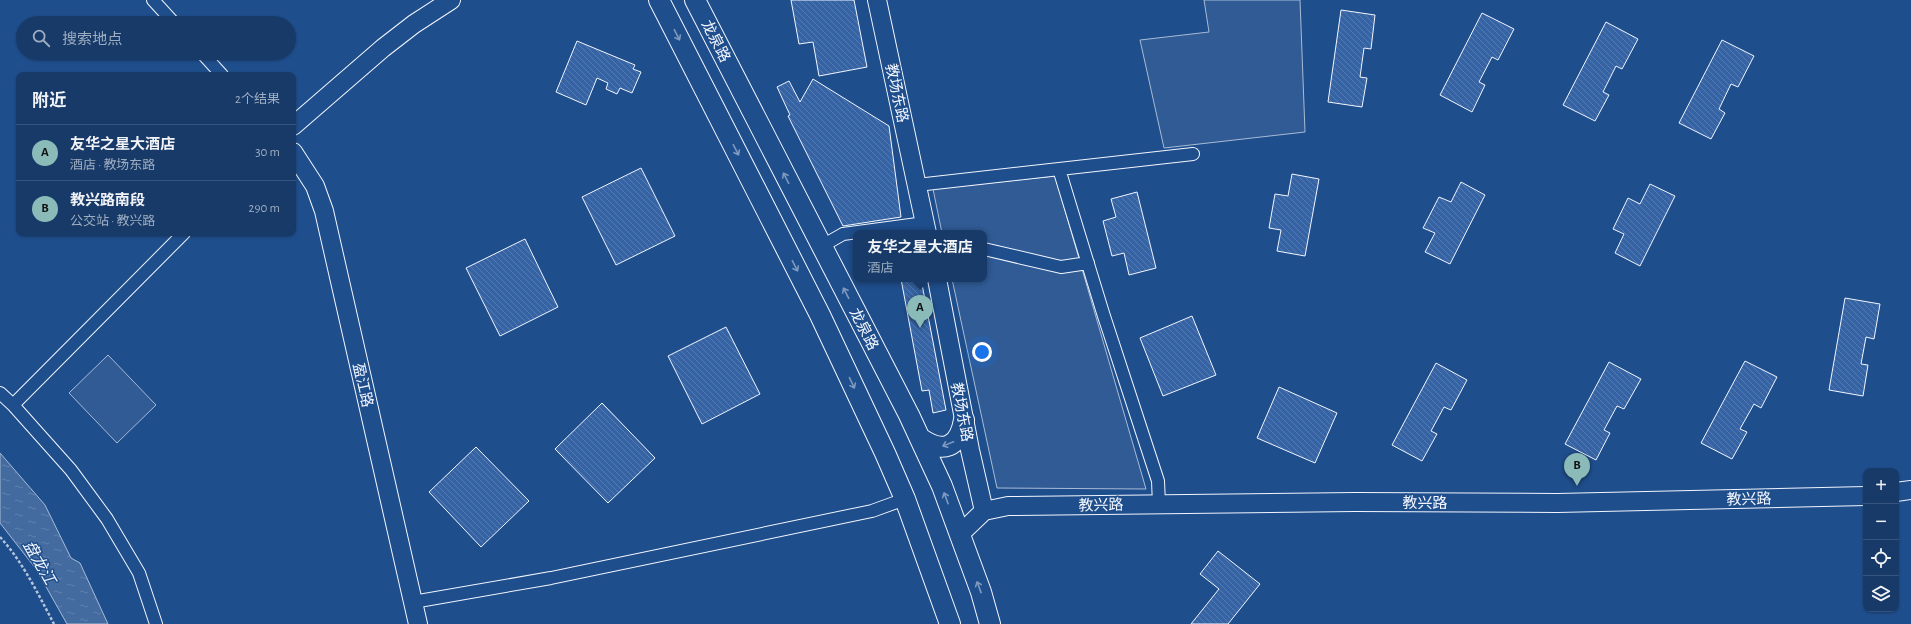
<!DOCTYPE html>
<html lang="zh">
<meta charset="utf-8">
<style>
:root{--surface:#173a69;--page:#20416f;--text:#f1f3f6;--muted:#9eadc0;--line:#36547d;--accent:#8bbbb9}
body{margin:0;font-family:"Alegreya Sans","Noto Sans SC",sans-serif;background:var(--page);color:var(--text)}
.controls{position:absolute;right:12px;bottom:12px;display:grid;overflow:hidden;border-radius:8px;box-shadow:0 1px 3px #0004}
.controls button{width:36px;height:36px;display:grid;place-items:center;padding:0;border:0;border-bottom:1px solid var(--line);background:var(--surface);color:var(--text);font:20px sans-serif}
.you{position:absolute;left:982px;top:352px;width:14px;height:14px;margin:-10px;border:3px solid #fff;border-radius:50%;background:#1a73e8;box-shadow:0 0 0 6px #1a73e833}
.badge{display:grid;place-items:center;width:26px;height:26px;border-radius:50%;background:var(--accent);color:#111;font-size:13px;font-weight:700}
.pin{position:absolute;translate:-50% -33px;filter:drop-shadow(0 1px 2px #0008)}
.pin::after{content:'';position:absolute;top:21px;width:14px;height:12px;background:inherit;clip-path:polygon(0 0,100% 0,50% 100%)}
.popup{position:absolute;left:853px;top:230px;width:134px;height:52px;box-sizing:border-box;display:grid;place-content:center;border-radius:8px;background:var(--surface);filter:drop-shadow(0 1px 3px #0005);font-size:13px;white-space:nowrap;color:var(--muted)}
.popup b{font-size:15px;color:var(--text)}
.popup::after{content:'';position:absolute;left:50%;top:100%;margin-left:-8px;border:8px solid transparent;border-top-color:var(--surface)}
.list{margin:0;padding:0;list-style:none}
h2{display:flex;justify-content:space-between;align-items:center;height:52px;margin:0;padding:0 16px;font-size:17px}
h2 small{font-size:13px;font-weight:400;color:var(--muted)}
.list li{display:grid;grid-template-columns:26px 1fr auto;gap:12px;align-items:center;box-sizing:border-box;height:56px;padding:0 16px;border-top:1px solid var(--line)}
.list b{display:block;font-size:15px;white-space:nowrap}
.list p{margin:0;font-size:13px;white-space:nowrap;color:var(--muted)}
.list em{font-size:13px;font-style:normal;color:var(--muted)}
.icon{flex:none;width:22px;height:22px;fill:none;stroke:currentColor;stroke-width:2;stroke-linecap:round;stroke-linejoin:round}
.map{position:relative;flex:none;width:1911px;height:624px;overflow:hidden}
.search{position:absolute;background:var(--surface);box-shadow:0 1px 3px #0004;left:16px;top:16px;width:280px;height:44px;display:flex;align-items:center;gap:10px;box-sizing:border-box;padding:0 14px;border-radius:22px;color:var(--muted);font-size:15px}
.panel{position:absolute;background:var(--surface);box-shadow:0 1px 3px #0004;left:16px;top:72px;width:280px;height:164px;border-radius:8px}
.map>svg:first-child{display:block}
.built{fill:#305b95;stroke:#a8bbd7}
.water{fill:url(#water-ripples);stroke:#a8bbd7}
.building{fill:url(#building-back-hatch);stroke:#f2f6ff}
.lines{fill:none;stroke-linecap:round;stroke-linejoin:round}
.street-casing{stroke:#f2f6ff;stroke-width:14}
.secondary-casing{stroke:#f2f6ff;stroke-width:20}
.primary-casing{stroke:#f2f6ff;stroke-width:22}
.path{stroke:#b3c4dc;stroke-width:2.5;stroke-dasharray:3 2;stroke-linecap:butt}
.street{stroke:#1f4e8c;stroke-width:12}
.secondary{stroke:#1f4e8c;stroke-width:18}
.primary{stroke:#1f4e8c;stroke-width:20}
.oneway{stroke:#7e9ac0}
.labels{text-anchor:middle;stroke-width:3;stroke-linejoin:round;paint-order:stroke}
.street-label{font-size:15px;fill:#f2f6ff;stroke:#1f4e8c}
.water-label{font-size:16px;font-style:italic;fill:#f2f6ff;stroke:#1f4e8c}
</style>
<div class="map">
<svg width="1911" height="624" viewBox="0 0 1911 624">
<defs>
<pattern id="water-ripples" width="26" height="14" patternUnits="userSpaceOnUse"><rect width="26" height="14" fill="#446ba0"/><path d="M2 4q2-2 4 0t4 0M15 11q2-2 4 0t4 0" fill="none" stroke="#5f81ae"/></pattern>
<pattern id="building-back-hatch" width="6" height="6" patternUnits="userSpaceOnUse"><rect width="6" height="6" fill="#3563a3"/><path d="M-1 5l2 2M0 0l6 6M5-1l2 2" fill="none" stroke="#537ab1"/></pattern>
</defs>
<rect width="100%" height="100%" fill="#1f4e8c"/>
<path class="built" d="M1204 0H1300L1305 132 1164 148 1140 40 1209 32Z
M1055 176 1146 489 997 488 952 279H984V233H942L933 189Z
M108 355 156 405 117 443 69 393Z"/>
<path class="water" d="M0 453 45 505 71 558 80 563 108 624H67L36 569 0 523Z"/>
<path class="building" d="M791 0H854L867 67 819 76 813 42 799 44Z
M1341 10 1375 15 1371 49 1364 48 1360 77 1367 78 1362 107 1328 102Z
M1482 13 1514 29 1498 60 1492 57 1479 82 1485 85 1472 112 1440 95Z
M1606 22 1638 39 1622 69 1616 66 1603 92 1609 95 1595 121 1563 105Z
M1722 40 1754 56 1738 87 1731 84 1719 109 1725 113 1711 139 1679 123Z
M577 41 635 65 633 69 641 72 632 93 620 88 617 94 606 89 608 83 597 78 586 105 556 92Z
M813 79 889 126 901 217 843 226 788 116 790 115 777 87 789 81 800 102Z
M641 168 675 236 616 265 582 197Z
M1292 174 1319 179 1305 256 1277 251 1281 230 1269 228 1275 194 1288 196Z
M1461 182 1485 195 1450 264 1425 252 1435 233 1423 228 1439 197 1451 202Z
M1650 184 1675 196 1640 266 1615 253 1624 234 1613 229 1628 198 1640 204Z
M1137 192 1156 268 1129 275 1124 253 1112 256 1103 221 1116 217 1111 199Z
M525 239 558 307 500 336 466 268Z
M901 279H921L946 410 933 413 929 390 922 391Z
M1845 298 1880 304 1874 339 1866 337 1861 364 1868 365 1863 396 1829 390Z
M1192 316 1216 375 1163 396 1140 338Z
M726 327 760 394 702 424 668 356Z
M1745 361 1777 377 1761 408 1754 404 1740 429 1747 432 1732 459 1701 443Z
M1609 362 1641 379 1624 409 1617 406 1604 430 1610 433 1596 460 1565 444Z
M1436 363 1467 380 1451 410 1444 407 1431 431 1437 434 1422 461 1392 445Z
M1279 387 1337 413 1315 463 1257 438Z
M602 403 655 458 608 503 555 449Z
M476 447 529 501 481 547 429 492Z
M1218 551 1260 584 1228 624H1191L1219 589 1200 574Z"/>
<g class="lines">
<g class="street-casing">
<path id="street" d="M153 0 174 23
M202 53 222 75
M1059 169 1103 313 1158 481 1159 504
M917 185 1193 154
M822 246 843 234 925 223
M984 249 1061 267 1088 263
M0 393 13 405 71 470 107 519 139 573 156 624
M13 405 184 233
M413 602 551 578 872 511 905 499"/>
</g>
<g class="secondary-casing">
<path id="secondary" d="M877 0 927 233
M293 126 383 48 414 24 451 0
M293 152 315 186 324 211 418 624
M937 279 970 450 984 511
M1896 492 1911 490
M984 511 1008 506 1355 502 1557 503 1866 496
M960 534 984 511"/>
</g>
<g class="primary-casing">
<path id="primary" d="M659 0 820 315 885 453 905 499 950 624
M695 0 909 415 942 486 981 592 990 624
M920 438C943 454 959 448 964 420"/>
</g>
<path class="path" d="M0 537C23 562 38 594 54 624"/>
<use href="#street" class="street"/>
<use href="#secondary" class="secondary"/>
<use href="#primary" class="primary"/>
</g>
<defs><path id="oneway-shaft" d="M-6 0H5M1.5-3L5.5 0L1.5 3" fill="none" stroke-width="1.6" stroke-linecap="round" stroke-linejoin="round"/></defs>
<g class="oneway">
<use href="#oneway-shaft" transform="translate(677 35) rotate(63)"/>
<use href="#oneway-shaft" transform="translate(736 150) rotate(63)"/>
<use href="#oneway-shaft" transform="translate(786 178) rotate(-117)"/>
<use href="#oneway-shaft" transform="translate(795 266) rotate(63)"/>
<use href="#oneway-shaft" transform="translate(846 293) rotate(-117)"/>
<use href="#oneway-shaft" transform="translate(852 383) rotate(65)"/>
<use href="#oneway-shaft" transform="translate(948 444) rotate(158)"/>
<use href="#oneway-shaft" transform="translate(946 498) rotate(-110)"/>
<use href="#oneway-shaft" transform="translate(979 587) rotate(-110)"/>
</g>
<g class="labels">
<g class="street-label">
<text transform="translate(716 41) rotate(63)" y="5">龙泉路</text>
<text transform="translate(897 93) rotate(78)" y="5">教场东路</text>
<text transform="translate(864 329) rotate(63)" y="5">龙泉路</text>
<text transform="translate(363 385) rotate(77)" y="5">盈江路</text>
<text transform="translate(962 412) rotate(79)" y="5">教场东路</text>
<text transform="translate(1749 499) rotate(-1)" y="5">教兴路</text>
<text x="1425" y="508">教兴路</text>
<text transform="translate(1101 505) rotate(-1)" y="5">教兴路</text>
</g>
<g class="water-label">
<text transform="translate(40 562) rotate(60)" y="6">盘龙江</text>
</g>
</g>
</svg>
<div class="controls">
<button>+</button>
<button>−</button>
<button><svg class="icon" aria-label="locate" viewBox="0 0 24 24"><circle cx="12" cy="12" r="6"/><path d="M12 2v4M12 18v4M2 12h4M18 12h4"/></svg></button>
<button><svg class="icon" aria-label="layers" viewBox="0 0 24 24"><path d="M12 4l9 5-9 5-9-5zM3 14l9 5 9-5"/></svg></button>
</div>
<div class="you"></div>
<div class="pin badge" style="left:920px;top:328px">A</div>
<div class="popup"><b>友华之星大酒店</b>酒店</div>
<div class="pin badge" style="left:1577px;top:486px">B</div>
<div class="search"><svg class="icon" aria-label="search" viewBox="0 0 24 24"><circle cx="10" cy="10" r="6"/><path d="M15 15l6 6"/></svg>搜索地点</div>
<section class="panel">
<h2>附近<small>2个结果</small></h2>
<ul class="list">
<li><span class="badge">A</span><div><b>友华之星大酒店</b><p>酒店 · 教场东路</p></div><em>30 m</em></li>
<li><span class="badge">B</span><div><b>教兴路南段</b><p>公交站 · 教兴路</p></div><em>290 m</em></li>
</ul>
</section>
</div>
